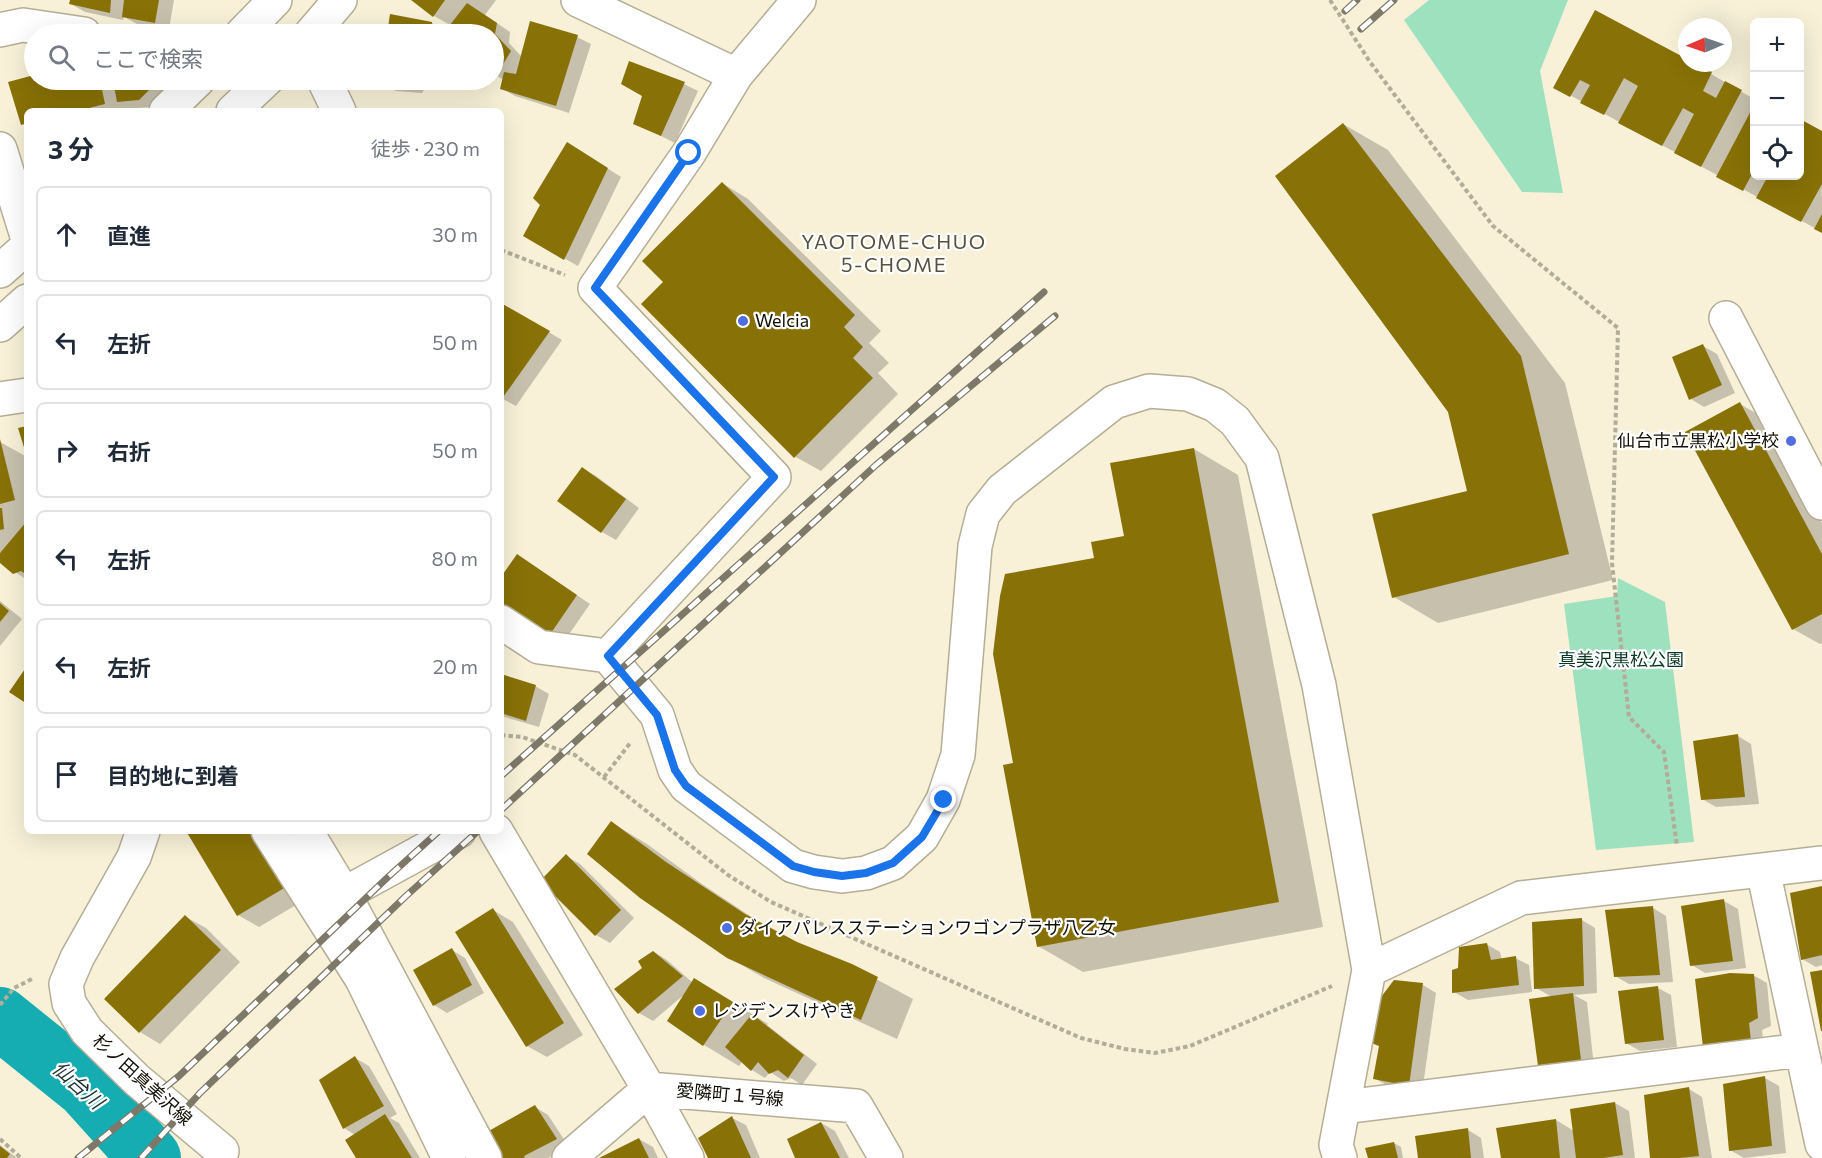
<!DOCTYPE html>
<html lang="ja">
<meta charset="utf-8">
<style>
:root{--surface:#fff;--page:#f6f6f7;--text:#1f2937;--muted:#747a83;--line:#e0e1e3}
body{margin:0;font-family:Commissioner,"Noto Sans JP",sans-serif;background:var(--page);color:var(--text)}
.controls{position:absolute;right:18px;top:18px;display:grid;overflow:hidden;border-radius:9px;box-shadow:0 6px 24px #0002}
.controls button{width:54px;height:54px;display:grid;place-items:center;padding:0;border:0;border-bottom:2px solid var(--line);background:var(--surface);color:var(--text);font:30px sans-serif}
.compass{position:absolute;left:1678px;top:18px;width:54px;height:54px;border-radius:50%;background:var(--surface);box-shadow:0 6px 24px #0002;rotate:268deg}
.stop{position:absolute;width:18px;height:18px;margin:-14px;border:4px solid #1a73e8;border-radius:50%;background:#fff}
.stop.end{background:#1a73e8;border-color:#fff;box-shadow:0 2px 6px #0008}
.list{margin:0;padding:0;list-style:none}
h2{display:flex;justify-content:space-between;align-items:center;height:78px;margin:0;padding:0 24px;font-size:26px}
h2 small{font-size:20px;font-weight:400;color:var(--muted)}
.list li{display:grid;grid-template-columns:39px 1fr auto;gap:18px;align-items:center;box-sizing:border-box;height:96px;margin:0 12px 12px;padding:0 12px;border:2px solid var(--line);border-radius:9px}
.list b{display:block;font-size:22px;white-space:nowrap}
.list em{font-size:20px;font-style:normal;color:var(--muted)}
.icon{flex:none;width:33px;height:33px;fill:none;stroke:currentColor;stroke-width:2;stroke-linecap:round;stroke-linejoin:round}
.map{position:relative;flex:none;width:1822px;height:1158px;overflow:hidden}
.search{position:absolute;background:var(--surface);box-shadow:0 6px 24px #0002;left:24px;top:24px;width:480px;height:66px;display:flex;align-items:center;gap:15px;box-sizing:border-box;padding:0 21px;border-radius:33px;color:var(--muted);font-size:22px}
.panel{position:absolute;background:var(--surface);box-shadow:0 6px 24px #0002;left:24px;top:108px;width:480px;height:726px;border-radius:9px}
.map>svg:first-child{display:block}
.green{fill:#9ee1bf}
.shadow{fill:#0003}
.lines{fill:none;stroke-linecap:round;stroke-linejoin:round}
.river{stroke:#15acb2;stroke-width:62}
.building{fill:#887106}
.street-casing{stroke:#b4ae96;stroke-width:36}
.secondary-casing{stroke:#b4ae96;stroke-width:36}
.primary-casing{stroke:#b4ae96;stroke-width:36}
.path{stroke:#b2ac98;stroke-width:4;stroke-dasharray:4.5 3;stroke-linecap:butt}
.street{stroke:#fff;stroke-width:33}
.secondary{stroke:#fff;stroke-width:33}
.primary{stroke:#fff;stroke-width:33}
.rail-casing{stroke:#7d7868;stroke-width:7}
.rail{stroke:#fff;stroke-width:4.5;stroke-dasharray:14;stroke-linecap:butt}
.route{stroke:#1a73e8;stroke-width:8}
.poi-dot{fill:#506de1;stroke:#fff;stroke-width:2}
.labels{text-anchor:middle;stroke-width:4.5;stroke-linejoin:round;paint-order:stroke}
.poi-label{font-size:18px;fill:#121007;stroke:#fff;text-anchor:start}
.park-label{font-size:18px;fill:#0c3725;stroke:#fff}
.street-label{font-size:18px;fill:#121007;stroke:#fff}
.neighbourhood-label{font-size:20px;letter-spacing:1.5px;fill:#58523d;stroke:#fff}
.water-label{font-size:20px;font-style:italic;fill:#1c3233;stroke:#fff}
</style>
<div class="map">
<svg width="1822" height="1158" viewBox="0 0 1822 1158">
<rect width="100%" height="100%" fill="#f8f1d8"/>
<path class="green" d="M1429 0H1568L1540 71 1563 193 1522 192 1404 20Z
M1618 578 1665 602 1694 842 1596 850 1564 604 1617 596Z"/>
<path class="shadow" d="M71 0H174L169 29 137 24 124 17 123 20 85 12 71 4Z
M413 0H496L485 15 510 32 509 43 522 57 577 37 591 44 569 113 515 96 501 88 504 80 494 74V34H389L391 16 432 23 447 32 452 26 434 16Z
M1595 12 1687 61V63H1691L1711 74 1754 99V176H1800V121L1822 133V232L1555 87Z
M34 76V80H163L167 93 153 107 137 108V111H27V126L22 124 10 83Z
M383 80H430L422 93 396 91 382 84Z
M684 84 698 91 675 143 635 123 644 95Z
M1343 124 1388 150 1565 383 1613 580 1438 623 1394 597 1469 492 1449 412Z
M580 151 621 177 578 266 525 236Z
M722 183 748 199 881 331 869 343 889 363 878 373 898 394 821 471 794 456 665 282Z
M501 304 562 340 516 406 501 398Z
M1703 346 1717 354 1735 393 1704 407 1691 399Z
M1740 404 1766 419 1822 523V643L1820 644 1793 629Z
M0 442 27 457V580L0 562 2 553 0 552Z
M1194 449 1238 475 1323 927 1083 972 1038 946 1015 765 1096 559 1125 537Z
M583 469 596 476 639 508 616 540 602 532 559 500Z
M531 564 590 604 563 643 501 602V580Z
M0 601 22 619 0 646Z
M501 676 535 686 549 694 539 727 501 716Z
M1738 736 1751 744 1759 804 1716 807 1702 799Z
M612 823 647 844 702 884 771 930 796 943 852 966 913 999 897 1039 764 978 728 957Z
M188 831 306 899 259 927 238 915Z
M566 856 580 864 634 918 610 943 596 935 542 881Z
M1822 888V965L1816 967 1802 959Z
M1724 901 1738 909 1746 968 1705 973 1692 965Z
M1653 908 1666 916 1673 982 1629 984 1615 976Z
M493 910 513 922 583 1035 547 1057 527 1046Z
M186 917 206 928 240 962 160 1044 140 1032Z
M1582 920 1595 928 1597 993 1574 995 1587 1002 1594 1067 1553 1073 1540 1065 1552 997 1536 988Z
M1486 944 1500 952 1502 960 1515 958 1529 965 1532 992 1468 1000 1454 992 1460 969Z
M452 950 465 958 484 993 447 1013 434 1005Z
M654 952 667 960 693 983 731 1001 768 1024 767 1025 817 1064 802 1085 791 1078 784 1081 770 1072 765 1078 752 1070 743 1061 739 1066 704 1045 669 1020 686 993 653 1021 639 1013 616 989 643 969Z
M1753 975 1767 983 1771 1026 1762 1030 1764 1048 1718 1054Z
M1423 985 1436 993 1422 1093 1388 1086 1374 1078 1380 1047 1371 1042Z
M1658 988 1671 995 1677 1047 1640 1051 1626 1043Z
M355 1058 369 1066 397 1114 390 1118 399 1123 420 1158H358L355 1135 344 1128Z
M1765 1078 1779 1086 1786 1153 1744 1158 1730 1150Z
M1689 1089 1702 1097 1712 1158H1652Z
M1615 1103 1629 1111 1635 1158H1502L1556 1120 1574 1131Z
M535 1107 548 1115 569 1147 548 1158H501Z
M732 1118 746 1125 760 1158H709Z
M821 1123 835 1131 849 1158H797Z
M1468 1130 1481 1138 1484 1158H1419Z
M639 1139 653 1147 658 1158H602Z
M1394 1143 1401 1147 1403 1158H1370Z
M0 1145 17 1158H0Z"/>
<g class="lines">
<path class="river" d="M0 1018 86 1087 150 1158"/>
</g>
<path class="building" d="M70 0H111L110 13 69 4Z
M124 0H159L155 23 122 17Z
M411 0H445L433 17Z
M467 3 497 23 495 34 511 51 494 79V34H443Z
M1595 10 1687 59V63H1695L1712 72 1703 91 1716 98 1725 81 1742 90 1701 167 1674 153 1694 114 1683 108 1662 146 1618 123 1638 86 1624 78 1604 115 1580 103 1590 85 1580 80 1570 97 1553 88Z
M390 14 432 22 431 34H387Z
M530 21 578 35 556 106 500 89 504 72 516 74Z
M629 61 685 82 661 136 633 124 642 96 621 84Z
M34 75V80H100L105 104 77 111H27V123L21 125 8 82Z
M113 80H152L154 85 139 100 117 102Z
M381 80H412L408 86 380 84Z
M1754 105V170L1743 191 1716 177Z
M1800 119 1822 131V184L1801 222 1756 198 1768 176H1800Z
M1343 123 1521 356 1569 554 1392 598 1372 514 1467 491 1448 412 1275 176Z
M567 142 608 168 564 260 523 236 540 205 533 198Z
M722 182 855 315 844 327 863 347 853 358 873 378 794 458 641 304 663 282 642 261Z
M1822 214V233L1814 229Z
M501 303 550 331 501 400Z
M1703 344 1722 385 1689 400 1672 357Z
M1740 402 1822 554V614L1792 630 1685 432Z
M27 426V454H26L18 428Z
M0 439 15 500 0 504Z
M1194 448 1279 902 1037 947 1003 765 1013 763 993 654 1000 596 1005 574 1094 558 1091 542 1124 536 1110 463Z
M582 467 626 499 601 533 557 501Z
M0 508H2L4 529 0 530Z
M27 521V575L21 571 13 574 0 563V553Z
M517 554 577 595 549 636 501 604V577Z
M0 603 9 611 0 622Z
M27 666V704L9 692Z
M501 674 536 685 526 721 501 713Z
M1738 734 1745 797 1701 800 1693 741Z
M611 821 666 862 745 914 797 942 852 964 878 977 861 1020 727 958 640 898 587 854Z
M186 831H253L286 887 237 916Z
M566 854 621 910 595 936 540 881Z
M1822 886V955L1801 960 1790 893Z
M1724 899 1733 961 1690 966 1681 906Z
M1653 906 1660 975 1614 977 1605 910Z
M493 908 564 1023 526 1047 455 932Z
M185 915 221 950 139 1033 104 999Z
M1582 918 1584 986 1534 989 1532 922Z
M1487 943 1491 960 1516 956 1519 985 1452 993V970L1458 968 1459 947Z
M452 948 472 985 433 1006 413 970Z
M653 951 683 976 638 1014 614 989 642 968 638 961Z
M1822 970V1031H1821L1810 972Z
M1730 973 1754 974 1758 1018 1749 1023 1751 1041 1703 1047 1695 979Z
M694 978 733 1002 703 1046 667 1021Z
M1394 980 1423 983 1409 1086 1373 1079 1379 1046 1369 1042 1378 1001Z
M1658 986 1664 1040 1625 1044 1618 991Z
M1573 993 1581 1060 1538 1066 1529 999Z
M752 1014 804 1055 788 1078 778 1070 769 1074 758 1062 751 1071 725 1047Z
M355 1056 384 1106 343 1129 319 1080Z
M1765 1076 1772 1146 1729 1151 1723 1084Z
M1689 1087 1699 1156 1680 1158H1650L1644 1095Z
M1615 1102 1623 1155 1603 1158H1576L1570 1109Z
M535 1105 557 1139 524 1156 525 1158H499L487 1132Z
M385 1114 412 1158H356L345 1140Z
M732 1116 751 1158H708L698 1138Z
M1556 1119 1560 1158H1501L1496 1128Z
M821 1122 840 1158H795L787 1139Z
M1468 1128 1471 1158H1418L1415 1136Z
M639 1138 649 1158H599Z
M1394 1142 1398 1158H1368L1365 1148Z
M0 1146 10 1154 7 1158H0Z"/>
<g class="lines">
<g class="street-casing">
<path id="street" d="M578 0 736 75
M0 30 23 25 84 34
M0 149 27 236
M1726 318 1822 503
M0 399 27 395
M501 622 539 647 608 656 774 477 595 288 689 153 736 75 799 0
M608 656 657 715 675 770 686 786 793 866 814 872 842 876 866 873 893 863 922 837 943 800 958 755 975 546 983 514 1002 490 1114 402 1149 391 1188 394 1215 405 1235 421 1262 458 1319 685 1369 970 1336 1145 1340 1158
M268 831 362 979 449 1158
M306 831 344 894 485 1158
M496 831 649 1089 687 1158
M1763 870 1822 1144
M344 894 459 831
M1369 970 1521 898 1822 863
M1344 1107 1801 1050
M569 1158 649 1089 856 1106 886 1158"/>
</g>
<g class="secondary-casing">
<path id="secondary" d="M324 80 339 111
M143 831 134 857 77 958 66 984 69 1003 87 1031 137 1080 222 1151"/>
</g>
<g class="primary-casing">
<path id="primary" d="M242 34 275 0
M311 34 340 0
M166 111 198 80
M233 111 266 80
M0 271 27 247
M0 325 27 301"/>
</g>
<path class="path" d="M1330 0 1370 62 1493 226 1618 328 1612 563 1629 717 1664 752 1677 846
M501 250 565 275
M501 735 522 737 575 755 728 875 771 902 1081 1038 1125 1049 1155 1053 1190 1046 1332 986
M604 777 631 742
M0 1005 14 988 34 978
M0 1139 21 1158"/>
<use href="#street" class="street"/>
<use href="#secondary" class="secondary"/>
<use href="#primary" class="primary"/>
<g class="rail-casing">
<path id="rail" d="M1345 11 1357 0
M1361 29 1394 0
M501 776 1044 292
M501 810 876 465 1055 316
M78 1158 179 1076 388 877 439 831
M141 1158 200 1093 406 896 478 831"/>
</g>
<use href="#rail" class="rail"/>
</g>
<g class="lines">
<path class="route" d="M689 153 595 288 774 477 608 656 657 715 675 770 686 786 793 866 814 872 842 876 866 873 893 863 922 837 944 800"/>
</g>
<g class="poi-dot">
<circle cx="743" cy="321" r="6"/>
<circle cx="1791" cy="441" r="6"/>
<circle cx="727" cy="928" r="6"/>
<circle cx="700" cy="1011" r="6"/>
</g>
<g class="labels">
<g class="poi-label">
<text x="755" y="327">Welcia</text>
<text x="1779" y="447" text-anchor="end">仙台市立黒松小学校</text>
<text x="739" y="934">ダイアパレスステーションワゴンプラザ八乙女</text>
<text x="712" y="1017">レジデンスけやき</text>
</g>
<g class="park-label">
<text x="1621" y="666">真美沢黒松公園</text>
</g>
<g class="street-label">
<text transform="translate(142 1080) rotate(42)" y="6">杉ノ田真美沢線</text>
<text transform="translate(730 1095) rotate(5)" y="6">愛隣町１号線</text>
</g>
<g class="neighbourhood-label">
<text x="894" y="249">YAOTOME-CHUO<tspan x="894" dy="23">5-CHOME</tspan></text>
</g>
<g class="water-label">
<text transform="translate(78 1085) rotate(42)" y="7">仙台川</text>
</g>
</g>
</svg>
<div class="controls">
<button>+</button>
<button>−</button>
<button><svg class="icon" aria-label="locate" viewBox="0 0 24 24"><circle cx="12" cy="12" r="6"/><path d="M12 2v4M12 18v4M2 12h4M18 12h4"/></svg></button>
</div>
<svg class="compass" viewBox="-18 -18 36 36"><path d="M0-13l5 13h-10z" fill="#e53935"/><path d="M0 13l5-13h-10z" fill="#747a83"/></svg>
<div class="stop" style="left:689px;top:153px"></div>
<div class="stop end" style="left:944px;top:800px"></div>
<div class="search"><svg class="icon" aria-label="search" viewBox="0 0 24 24"><circle cx="10" cy="10" r="6"/><path d="M15 15l6 6"/></svg>ここで検索</div>
<section class="panel">
<h2>3 分<small>徒歩 · 230 m</small></h2>
<ul class="list">
<li><svg class="icon" aria-label="ahead" viewBox="0 0 24 24"><path d="M12 20V5M6 11l6-6 6 6"/></svg><div><b>直進</b></div><em>30 m</em></li>
<li><svg class="icon" aria-label="left" viewBox="0 0 24 24"><path d="M17 20v-9H6M10 6l-5 5 5 5"/></svg><div><b>左折</b></div><em>50 m</em></li>
<li><svg class="icon" aria-label="right" viewBox="0 0 24 24"><path d="M7 20v-9h11M14 6l5 5-5 5"/></svg><div><b>右折</b></div><em>50 m</em></li>
<li><svg class="icon" aria-label="left" viewBox="0 0 24 24"><path d="M17 20v-9H6M10 6l-5 5 5 5"/></svg><div><b>左折</b></div><em>80 m</em></li>
<li><svg class="icon" aria-label="left" viewBox="0 0 24 24"><path d="M17 20v-9H6M10 6l-5 5 5 5"/></svg><div><b>左折</b></div><em>20 m</em></li>
<li><svg class="icon" aria-label="arrive" viewBox="0 0 24 24"><path d="M6 21V4h12l-3 4 3 4H6"/></svg><div><b>目的地に到着</b></div></li>
</ul>
</section>
</div>
